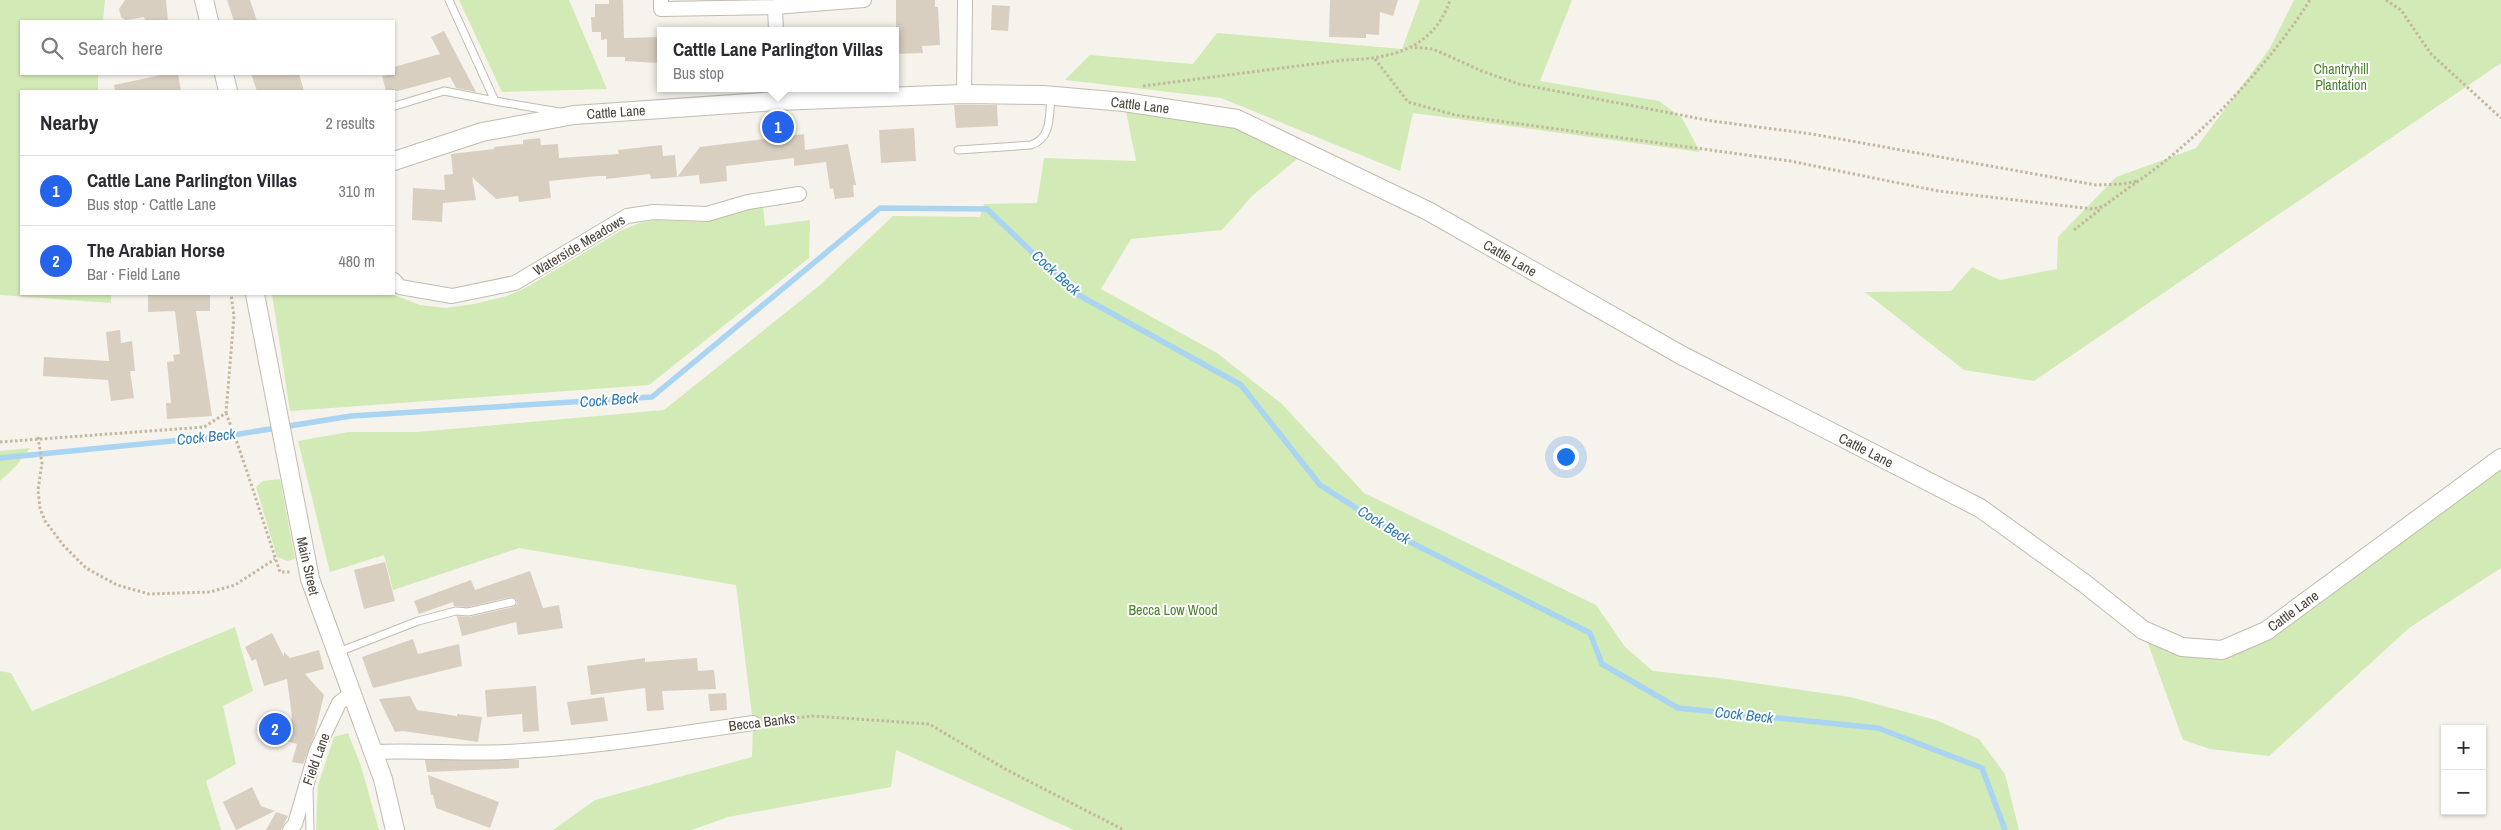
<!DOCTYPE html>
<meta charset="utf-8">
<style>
:root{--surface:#fff;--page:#f7f7f7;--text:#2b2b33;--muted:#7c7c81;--line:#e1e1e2;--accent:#2563eb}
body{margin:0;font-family:"Archivo Narrow",sans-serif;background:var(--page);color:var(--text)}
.controls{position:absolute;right:15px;bottom:15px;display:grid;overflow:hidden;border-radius:0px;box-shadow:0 1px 4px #0004}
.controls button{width:45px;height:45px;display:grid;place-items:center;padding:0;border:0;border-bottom:1px solid var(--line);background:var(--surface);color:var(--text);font:25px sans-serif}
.you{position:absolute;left:1565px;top:456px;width:18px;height:18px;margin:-12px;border:4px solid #fff;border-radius:50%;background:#1a73e8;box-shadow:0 0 0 8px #1a73e833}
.badge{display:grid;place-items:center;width:32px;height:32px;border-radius:50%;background:var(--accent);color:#fff;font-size:16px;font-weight:700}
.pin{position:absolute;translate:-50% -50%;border:2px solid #fff;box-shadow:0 1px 5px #0006}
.popup{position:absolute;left:657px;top:27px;width:242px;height:65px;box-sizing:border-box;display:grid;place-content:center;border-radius:0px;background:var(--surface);filter:drop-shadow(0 1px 4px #0005);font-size:16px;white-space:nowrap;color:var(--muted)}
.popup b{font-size:19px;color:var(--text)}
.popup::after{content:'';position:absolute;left:50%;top:100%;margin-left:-10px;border:10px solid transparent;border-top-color:var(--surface)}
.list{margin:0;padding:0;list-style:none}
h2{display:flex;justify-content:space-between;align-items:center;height:65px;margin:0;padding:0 20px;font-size:21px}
h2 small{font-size:16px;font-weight:400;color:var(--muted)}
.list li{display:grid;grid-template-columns:32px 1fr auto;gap:15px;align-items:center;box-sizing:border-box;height:70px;padding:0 20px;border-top:1px solid var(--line)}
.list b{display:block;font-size:19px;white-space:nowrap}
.list p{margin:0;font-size:16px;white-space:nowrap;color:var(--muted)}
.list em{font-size:16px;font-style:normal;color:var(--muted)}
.icon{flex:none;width:28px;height:28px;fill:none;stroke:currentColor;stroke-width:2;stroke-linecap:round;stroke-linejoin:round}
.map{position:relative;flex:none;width:2501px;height:830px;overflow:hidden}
.search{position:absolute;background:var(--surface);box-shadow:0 1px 4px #0004;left:20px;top:20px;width:375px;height:55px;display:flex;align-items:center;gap:12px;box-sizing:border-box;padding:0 18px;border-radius:0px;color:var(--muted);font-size:19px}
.panel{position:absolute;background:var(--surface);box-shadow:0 1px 4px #0004;left:20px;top:90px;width:375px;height:205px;border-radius:0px}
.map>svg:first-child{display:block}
.green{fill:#d2eab5}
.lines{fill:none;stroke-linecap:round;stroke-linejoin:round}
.stream{stroke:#a9d4f2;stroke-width:5.5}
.building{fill:#d8cfc1}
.service-casing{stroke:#c2bbae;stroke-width:9}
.minor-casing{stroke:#c2bbae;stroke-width:16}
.tertiary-casing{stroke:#c2bbae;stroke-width:20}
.path{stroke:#c4b79f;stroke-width:3;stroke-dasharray:2.5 2.5;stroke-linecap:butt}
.service{stroke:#fff;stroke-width:7}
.minor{stroke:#fff;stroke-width:14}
.tertiary{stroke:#fff;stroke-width:18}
.labels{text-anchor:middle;stroke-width:4;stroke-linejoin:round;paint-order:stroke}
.park-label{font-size:14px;fill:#4a7f2a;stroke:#fff}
.street-label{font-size:14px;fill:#4b4439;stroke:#fff}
.water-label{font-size:15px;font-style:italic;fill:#2e7ab2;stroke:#fff}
</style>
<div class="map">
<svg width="2501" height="830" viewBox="0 0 2501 830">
<rect width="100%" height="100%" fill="#f6f3ec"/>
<path class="green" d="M0 0H105L103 21H21V74H98V91H21V294H111V303L0 295Z
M459 0H569L607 89 502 92Z
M1420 0H1572L1540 81 1659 101 1682 118 1700 152 1413 113 1400 171 1221 98 1065 80 1090 55 1193 64 1217 33 1402 49Z
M2294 0H2501V63L2034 381 1964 370 1865 292 1951 291 1972 267 2000 280 2057 269 2058 237 2116 177 2196 148 2270 48Z
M1124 102 1237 119 1306 152 1252 196 1222 230 1131 239 1101 289 1217 353 1282 404 1364 493 1596 605 1625 647 1653 671 1719 678 1850 697 1936 720 1979 739 2005 774 2019 830H1074L896 750 891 787 728 817 692 830H553L595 800 752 757 753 723 736 585 519 548 393 590 384 555 330 572 298 441 349 432H417L664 410 819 286 893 216 980 217 984 204 1037 203 1044 158 1136 161Z
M763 206 765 226 810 220 809 258 649 385 290 411 272 294H392L420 305 446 308 474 304 507 296 527 287 622 230 640 223 656 220 700 222Z
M30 448 16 466 0 481V451Z
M2501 458V568L2409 628 2269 756 2210 749 2183 740 2143 630 2222 650 2266 631Z
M280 479 295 559 287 561 277 557 256 487 263 481Z
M235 627 253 691 223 706 236 764 206 781 221 830H0V671L11 673 32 711Z
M348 733 361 766 379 830H316L318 785 334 737Z"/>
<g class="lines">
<path class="stream" d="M0 458 233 435 351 416 652 397 880 208 987 209 1075 293 1241 385 1320 485 1408 541 1590 633 1602 664 1678 708 1878 728 1982 768 2005 830"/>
</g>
<path class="building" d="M125 0H166L168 21H145L144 17 126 20 121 17 119 9Z
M227 0H250L257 21H234Z
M609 0H623L624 38 660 37V54H657V63L625 61V57H607V39L601 40V32H592L591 17H595V4H609Z
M896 0H935V7H938L940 45 922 46 923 53 896 54Z
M1330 0H1398L1393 16 1380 12 1379 35 1366 34V38L1329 37Z
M992 5 1010 6 1008 31 991 30Z
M444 31 476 92 456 88 450 77 398 91H386L382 76 394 74V67L440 54 431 37Z
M166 74H178L181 91H115L114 85Z
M251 74H299L304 91H257Z
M954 105H997L998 126 956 128Z
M914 128 916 161 881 163 879 130Z
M804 134 805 150 848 144 856 185H853L854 197 835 199 833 188 830 189 826 162 794 166V158L726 166 727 181 700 184 699 175 677 177 700 147Z
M540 138 541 145 558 144 559 158 619 154 618 150 662 145 663 156 675 155 677 177 651 179 650 174 606 179V176H598L549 181 551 198 519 202 518 196 496 199 472 177 476 200 443 203 442 222 412 220 413 188 445 190 444 175 453 174 451 154 494 149V147L523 144V140Z
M148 294H210V311H196L212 416 167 419 166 403H171L167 362 174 361 173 355 180 354 175 311 148 312Z
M120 330 121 343 132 341 135 371H130L134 398 111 401 108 380 43 376 44 357 109 361 106 332Z
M385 562 395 601 364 609 354 570Z
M530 571 543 608 559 605 563 628 518 635 516 622 462 636 457 616 469 617 513 607 517 604 516 599 511 597 468 607 454 606 453 602 419 614 414 601 471 580 475 590Z
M272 633 284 657V652L290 658 319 650 324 669 305 674 324 695 314 736 303 764 292 762 297 744 286 741 292 717 287 679 264 686 256 659 252 661 245 647Z
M413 639 418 654 459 644 462 666 373 688 362 657Z
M645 658V662L697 658 698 671 714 670 716 689 662 691 664 710 647 711 645 688 591 695 587 666Z
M536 686 539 731 523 732 522 714 487 717 485 690Z
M726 693 727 710 710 711 708 694Z
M410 696 417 710 457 716V714L482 717 478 742 403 731 395 732 379 699Z
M604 697 608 721 571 725 567 702Z
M425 760H519V768L427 772Z
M428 775 499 802 490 828 436 808 433 795H431Z
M252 787 261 806 275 811 236 830 223 802Z
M276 812 288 816 281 830H266Z"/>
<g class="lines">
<g class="service-casing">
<path id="service" d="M449 0 495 101 559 112
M395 106 444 91 495 101
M958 150 1031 145C1052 138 1049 116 1051 96
M336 653 418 621 456 611 468 612 512 602
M309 790 310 830"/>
</g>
<g class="minor-casing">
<path id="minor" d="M661 0V9L775 7 864 0
M775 7 776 31
M776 88 777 101
M964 94 965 0
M394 280 400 287 452 296 515 283 627 216 654 212 707 214 748 202 799 194
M374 752C418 750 463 754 507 752 589 748 671 735 753 723
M290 830 295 824 316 752 339 703 352 693"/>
</g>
<g class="tertiary-casing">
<path id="tertiary" d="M204 0 209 21
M224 74 228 91
M394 161 482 132 574 115 777 101 964 94 1043 95 1124 102 1237 119 1428 211 1681 355 1980 508 2084 583 2143 630 2182 647 2222 650 2266 631 2501 458
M255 294 310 579 383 779 395 830"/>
</g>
<path class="path" d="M2386 0 2401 10 2431 54 2501 118
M1410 47 1433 49 1484 72 1519 84 1712 121 1812 134 2096 185 2123 184 2138 181
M1375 59 1408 102 1455 115 1790 161 1938 191 2093 209 2104 206C2130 186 2159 168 2183 146 2230 105 2277 52 2310 0
M1143 86 1344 60C1390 59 1434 49 1450 0
M2074 230 2102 208
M226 413C246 465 262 519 280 572H291
M38 437 42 463 38 490 40 508 45 521 64 546 86 568 117 585 149 594 210 592 235 585 275 559
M0 442 204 427 226 413 234 316 231 294
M767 721 814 716 929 724 1007 770 1124 830"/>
<use href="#service" class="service"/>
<use href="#minor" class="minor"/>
<use href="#tertiary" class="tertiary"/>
</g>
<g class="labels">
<g class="park-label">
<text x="2341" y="74">Chantryhill<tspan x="2341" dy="16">Plantation</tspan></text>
<text x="1173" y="615">Becca Low Wood</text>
</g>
<g class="street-label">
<text transform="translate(1140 105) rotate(7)" y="5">Cattle Lane</text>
<text transform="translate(616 112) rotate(-4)" y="5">Cattle Lane</text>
<text transform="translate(579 245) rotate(-31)" y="5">Waterside Meadows</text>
<text transform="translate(1510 258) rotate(30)" y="5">Cattle Lane</text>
<text transform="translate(1866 450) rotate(27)" y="5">Cattle Lane</text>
<text transform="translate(308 566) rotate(77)" y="5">Main Street</text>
<text transform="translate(2293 611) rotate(-36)" y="5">Cattle Lane</text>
<text transform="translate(762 722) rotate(-7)" y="5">Becca Banks</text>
<text transform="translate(316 759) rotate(-70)" y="5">Field Lane</text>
</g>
<g class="water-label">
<text transform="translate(1056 273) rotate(42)" y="5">Cock Beck</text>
<text transform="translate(609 400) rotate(-4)" y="5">Cock Beck</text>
<text transform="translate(206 437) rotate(-6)" y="5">Cock Beck</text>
<text transform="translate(1384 525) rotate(32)" y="5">Cock Beck</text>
<text transform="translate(1744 715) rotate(6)" y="5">Cock Beck</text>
</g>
</g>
</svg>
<div class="controls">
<button>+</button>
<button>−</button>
</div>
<div class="you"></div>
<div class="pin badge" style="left:778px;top:127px">1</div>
<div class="popup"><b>Cattle Lane Parlington Villas</b>Bus stop</div>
<div class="pin badge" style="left:275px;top:729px">2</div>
<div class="search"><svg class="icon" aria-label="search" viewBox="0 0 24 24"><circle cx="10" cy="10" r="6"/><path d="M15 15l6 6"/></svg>Search here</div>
<section class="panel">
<h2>Nearby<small>2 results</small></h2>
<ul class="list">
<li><span class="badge">1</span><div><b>Cattle Lane Parlington Villas</b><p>Bus stop · Cattle Lane</p></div><em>310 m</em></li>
<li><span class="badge">2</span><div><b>The Arabian Horse</b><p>Bar · Field Lane</p></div><em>480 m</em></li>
</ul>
</section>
</div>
